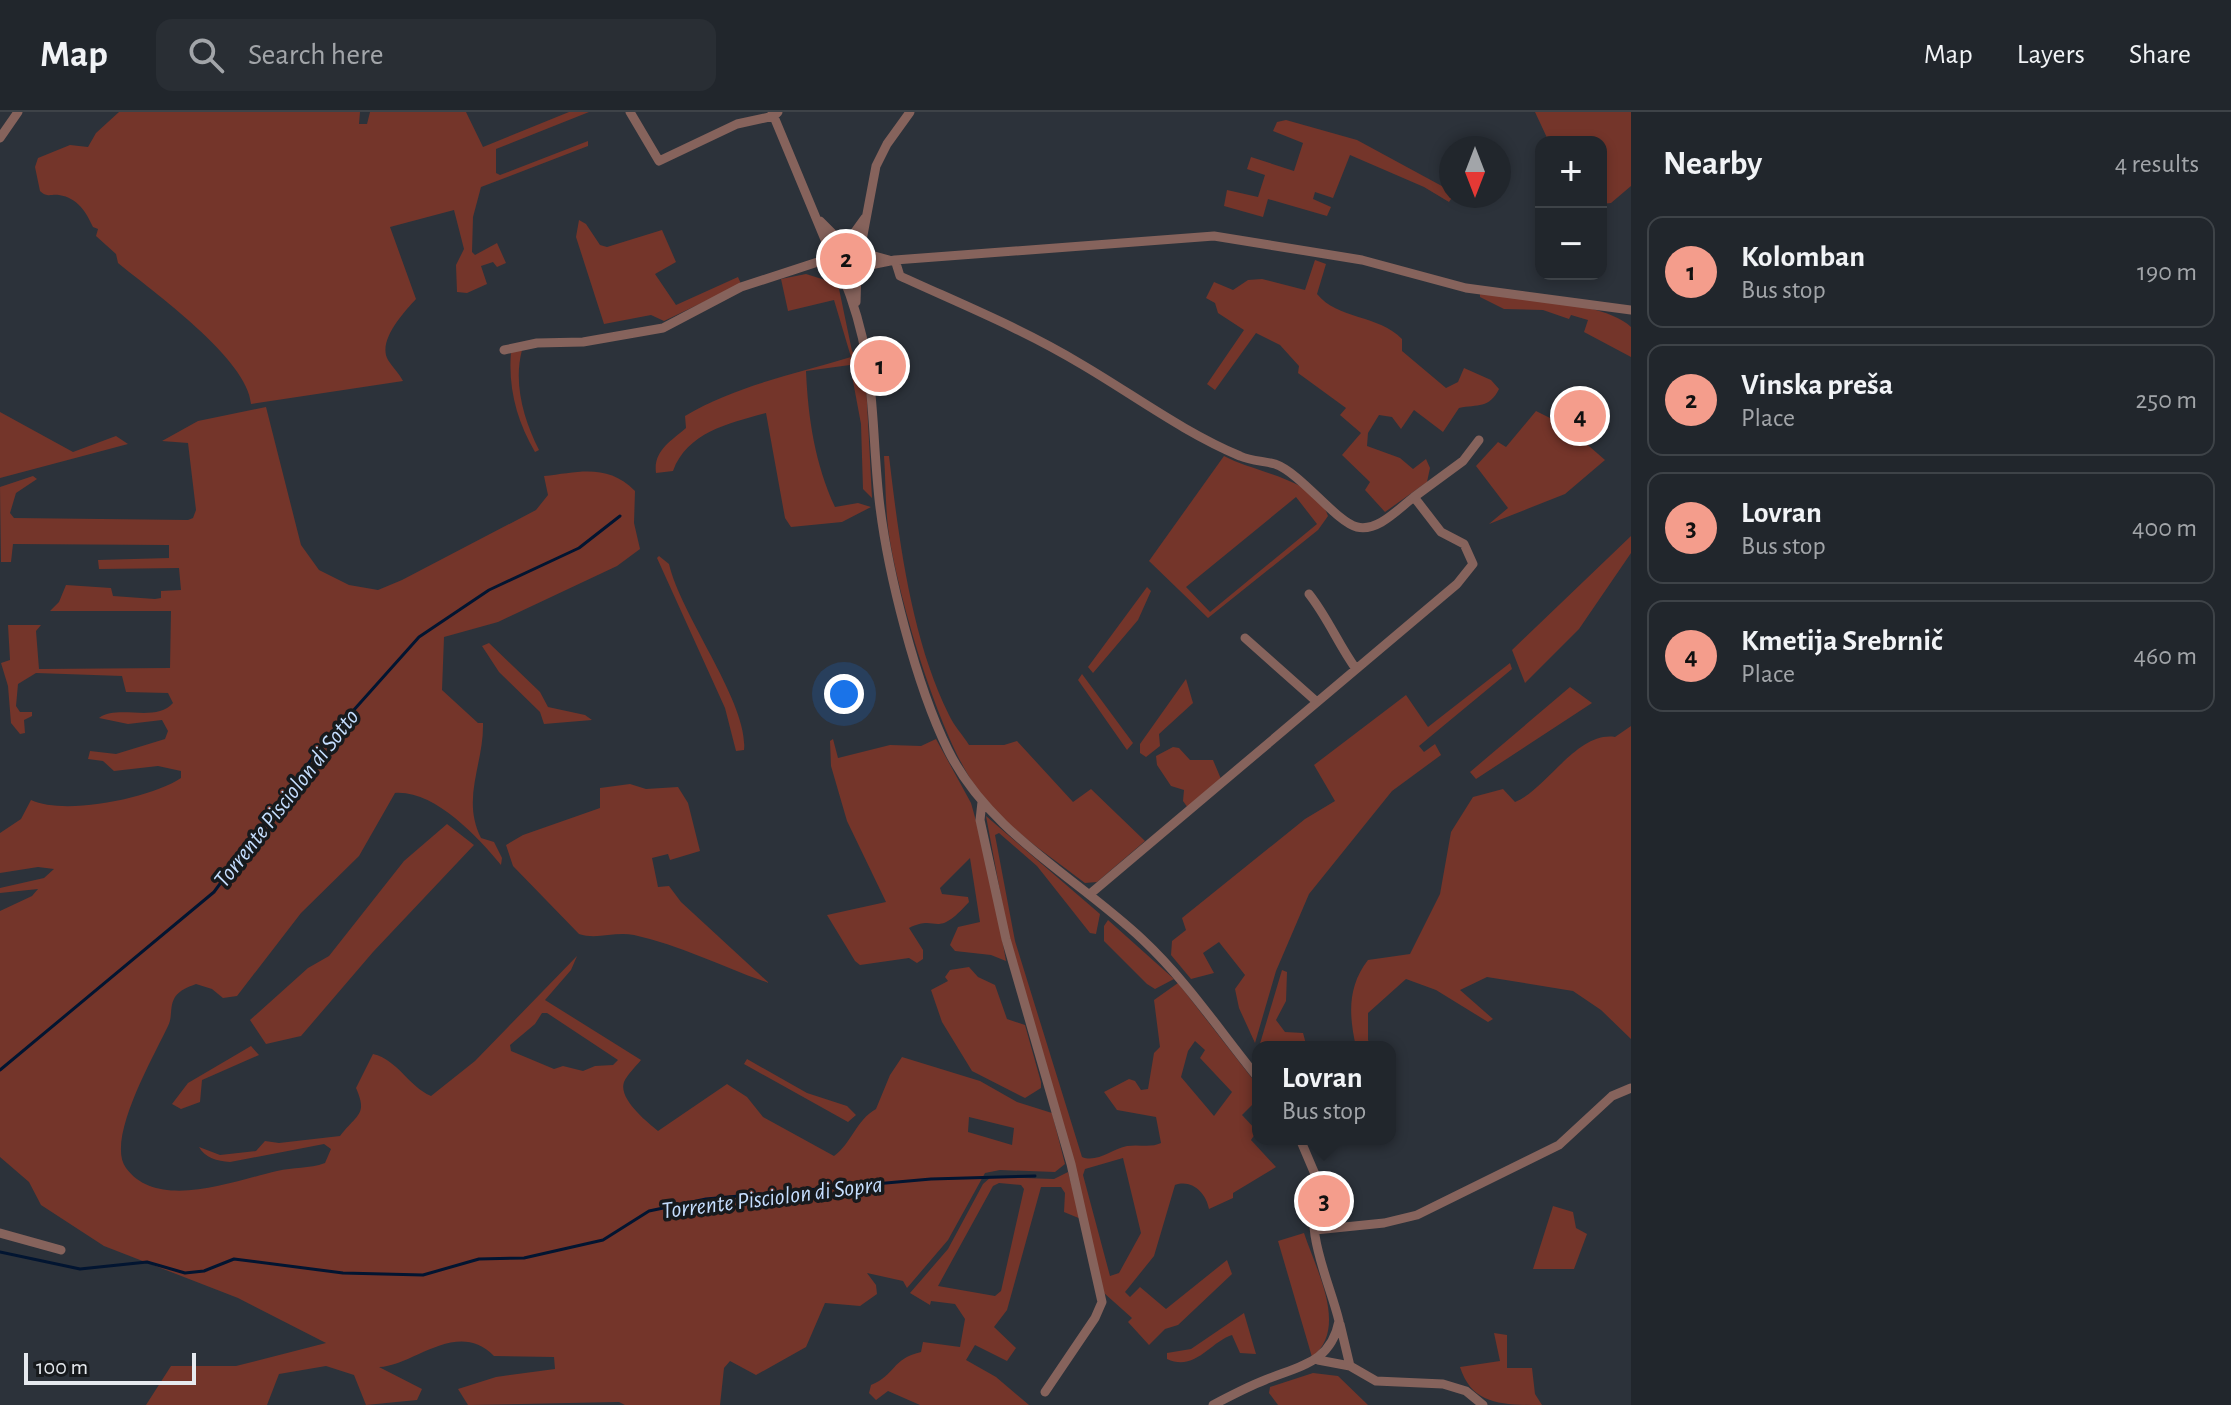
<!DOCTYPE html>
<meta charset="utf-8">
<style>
:root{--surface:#21262c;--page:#292e34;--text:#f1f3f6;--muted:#a2a5a9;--line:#3e4348;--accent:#f49d8c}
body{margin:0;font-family:"Alegreya Sans",sans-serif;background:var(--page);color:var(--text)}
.controls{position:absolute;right:24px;top:24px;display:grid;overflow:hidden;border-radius:16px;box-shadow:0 4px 12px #0003}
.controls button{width:72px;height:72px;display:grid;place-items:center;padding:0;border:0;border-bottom:2px solid var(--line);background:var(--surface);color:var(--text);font:40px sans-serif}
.compass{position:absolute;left:1439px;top:24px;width:72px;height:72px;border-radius:50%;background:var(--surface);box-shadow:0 4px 12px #0003;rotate:180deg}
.scale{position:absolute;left:24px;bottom:20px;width:172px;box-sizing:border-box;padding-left:8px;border:4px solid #e6eaef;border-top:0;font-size:22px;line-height:28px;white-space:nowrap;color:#e6eaef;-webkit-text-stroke:6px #171a1d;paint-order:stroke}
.you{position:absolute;left:844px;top:582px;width:28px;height:28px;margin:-20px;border:6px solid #fff;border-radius:50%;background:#1a73e8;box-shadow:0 0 0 12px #1a73e833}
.badge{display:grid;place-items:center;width:52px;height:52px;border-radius:50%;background:var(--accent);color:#111;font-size:26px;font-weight:700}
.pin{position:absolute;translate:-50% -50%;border:4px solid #fff;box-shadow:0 2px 8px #0006}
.popup{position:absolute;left:1252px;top:929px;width:144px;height:104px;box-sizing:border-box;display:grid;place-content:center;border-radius:16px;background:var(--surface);filter:drop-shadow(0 2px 6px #0005);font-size:26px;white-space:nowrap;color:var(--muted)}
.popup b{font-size:30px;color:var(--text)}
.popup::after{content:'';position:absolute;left:50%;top:100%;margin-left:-16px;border:16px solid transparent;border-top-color:var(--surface)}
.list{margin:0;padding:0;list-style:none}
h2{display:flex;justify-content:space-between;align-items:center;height:104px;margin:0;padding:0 32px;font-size:34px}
h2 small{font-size:26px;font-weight:400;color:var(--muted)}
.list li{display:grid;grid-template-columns:52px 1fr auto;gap:24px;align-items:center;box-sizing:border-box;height:112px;margin:0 16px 16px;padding:0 16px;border:2px solid var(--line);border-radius:16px}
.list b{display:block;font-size:30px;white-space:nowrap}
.list p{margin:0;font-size:26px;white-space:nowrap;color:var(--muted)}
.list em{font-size:26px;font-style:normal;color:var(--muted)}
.icon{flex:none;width:44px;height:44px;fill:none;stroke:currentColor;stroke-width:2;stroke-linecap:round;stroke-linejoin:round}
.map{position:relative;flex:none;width:1631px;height:1293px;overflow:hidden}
header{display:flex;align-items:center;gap:48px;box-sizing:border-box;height:112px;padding:0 40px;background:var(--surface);border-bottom:2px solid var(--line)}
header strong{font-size:38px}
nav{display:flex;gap:44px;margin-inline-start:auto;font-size:28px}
.search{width:560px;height:72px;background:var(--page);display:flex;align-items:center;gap:20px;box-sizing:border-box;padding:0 28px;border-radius:16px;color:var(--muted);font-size:30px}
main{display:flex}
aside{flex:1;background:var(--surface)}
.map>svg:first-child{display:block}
.green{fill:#74352a;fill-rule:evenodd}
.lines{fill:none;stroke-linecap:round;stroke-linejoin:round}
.stream{stroke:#021531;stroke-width:3}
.street{stroke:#86635c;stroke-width:9}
.labels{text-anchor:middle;stroke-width:7;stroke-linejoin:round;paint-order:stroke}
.water-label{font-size:24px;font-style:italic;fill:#c5deff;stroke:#171a1d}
</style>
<header>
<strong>Map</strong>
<div class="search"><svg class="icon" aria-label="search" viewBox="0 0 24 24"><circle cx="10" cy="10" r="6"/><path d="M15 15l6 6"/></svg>Search here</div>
<nav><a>Map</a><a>Layers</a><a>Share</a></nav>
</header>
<main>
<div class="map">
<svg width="1631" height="1293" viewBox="0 0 1631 1293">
<rect width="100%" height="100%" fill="#2c323a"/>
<path class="green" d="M119 0H360L359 12H367L370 0H466L483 35 569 0H589L496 37V61L500 63 588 29V34L481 75 473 105 472 140 475 143 497 131 506 151 497 155 493 150 481 154 487 172 467 181 457 180 456 153 464 137 454 98 390 115 416 187C404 200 377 229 388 248 393 256 399 261 403 269L251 292C248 247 152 179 118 151L116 142 96 124 98 117 93 115C86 100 78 86 59 83 50 82 48 86 40 79L35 55 38 46 70 33 88 35 96 21Z
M1535 0H1631V74L1611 91 1601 92 1604 78 1601 30H1549Z
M1286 8 1357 28 1451 79 1453 84 1449 90 1424 75 1350 43 1333 86 1315 80 1313 87 1331 95 1327 104 1268 87 1263 105 1224 94 1227 78 1258 85 1265 63 1247 57 1251 45 1294 59 1303 31 1273 19 1277 10Z
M579 108 586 112 600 133 607 135 662 118 676 150 655 162 676 193 738 165 741 172 664 209 651 203 604 212 576 125Z
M1315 148 1326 152 1317 182C1337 207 1379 203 1402 227V239L1446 276 1458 270 1464 256 1491 268 1499 277C1489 297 1478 292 1459 296L1443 320 1414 298 1401 317 1392 305 1379 303 1368 321 1367 334 1400 346 1413 357 1426 347 1430 356 1427 370 1385 400 1365 378 1370 370 1342 343 1361 321 1340 303 1346 296 1298 261 1299 254 1280 233 1256 221 1215 278 1207 272 1244 218 1218 201 1215 191 1206 186 1214 170 1233 178 1248 168 1262 167 1305 178Z
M806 162 838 172 852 239 865 252 872 386 863 377 861 312 850 253 806 259C808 306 815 352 835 395L858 391 871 395 842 410 791 415 785 406 766 301C730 311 687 320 673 359L656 361C653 339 671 329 686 316L685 304C735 274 795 262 851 245L834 188 788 199 781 167Z
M1480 182C1516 185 1606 190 1631 215V245L1584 220 1588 208 1571 203 1569 207 1543 198 1504 197 1480 185Z
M522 238C513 272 524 308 539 338L535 340C517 309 508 277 511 240Z
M266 295 301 433 319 458 349 473 378 478 402 468 536 398 548 383 544 364C579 360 608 351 635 379L634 411 640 437 617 454 498 510 444 525 442 578 478 611H483C484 652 461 686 481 726L494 730 502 746 501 753C477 724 434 678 395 681L359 744 301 801 237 884 223 886 212 877 196 872C188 875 180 878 175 885 169 895 173 904 168 914 155 942 105 1028 126 1056 158 1100 236 1068 277 1059 293 1055 309 1057 325 1051L331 1037 324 1032 230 1050C217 1049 205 1046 199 1035L220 1043 256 1039 265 1029 279 1031 340 1024C357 1002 368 1003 356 976L373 942C398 948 408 974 431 984L475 949 577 844 571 858 545 888 641 948C636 954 627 963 624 970 618 987 647 1010 658 1019L727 972 747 985 763 1005 834 1044C852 1031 856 1008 876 997L890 963 902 945 980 969 1017 990 1052 1001 1065 1052 1055 1060 1000 1058 985 1061 948 1128 907 1176 903 1169 867 1161 876 1173 877 1182 860 1194 825 1191 806 1235 756 1263 730 1249 724 1256 720 1293H625L619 1290 468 1293 458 1277 496 1265 555 1257 554 1245 494 1244C457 1206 412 1255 379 1255L422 1277 417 1288 366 1293 354 1263 326 1254 279 1262 267 1293H146L171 1254H236L326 1231 238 1186 104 1134 41 1093 29 1070 0 1045V799L32 784 38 777 0 781V776L44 766 54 757 38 755 0 761V721L21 707 31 688C65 704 151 686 181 666V659L158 654 114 659 103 649 88 647 90 639 116 642 165 627 168 619 162 608 128 612 99 606C118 592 156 611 173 591L168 581 126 580 122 564 36 561 18 572 16 594 20 600H32V604L24 608 25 621 20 622 11 611 8 574 1 551 10 548 8 513H41L36 519 39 557 170 556 171 499H50L59 490 66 473 111 476 113 484 155 487 161 486V479L181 478 179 456 99 457 98 448 169 446V433L13 432 11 450H1L0 375 33 364 37 367 16 381 10 401 14 406 188 408 193 406 196 398 188 331 162 329 198 309ZM542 901H547L618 948 613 953 595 954 583 959 563 954 554 957 511 939 510 933 535 912ZM969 1005 1014 1016 1012 1033 968 1020Z
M1536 299 1566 314 1605 348 1565 382 1489 412 1508 396 1476 354 1498 330 1506 335Z
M0 300 73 340 116 324 128 332 0 366Z
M884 344H889C899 428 911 526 949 603 954 614 963 623 969 633H1004L1017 629 1073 690 1091 677 1145 729 1097 770 1085 771C1051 745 1010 718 983 685 942 635 901 494 890 429 885 401 886 371 884 344Z
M1224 344C1255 361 1315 366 1328 404L1318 418 1208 506 1149 449ZM1296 385 1317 412 1210 500 1186 475Z
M1631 424V441L1579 517 1525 571 1512 538Z
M659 444 669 452C681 504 749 592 744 638L736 639 725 596 657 446Z
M1147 475 1151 479 1138 508 1093 561 1088 555Z
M489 531 540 580 548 595 585 603 592 608 544 612 540 600 499 560 482 534Z
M1510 551 1512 557 1419 634 1424 640 1435 632 1441 643 1392 679 1309 782 1276 859 1255 931 1239 896 1235 877 1245 863 1219 830 1203 841 1214 861 1191 867 1171 843 1172 829 1186 818 1182 806 1305 707 1335 689 1314 653 1406 583 1428 615Z
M1082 562 1133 631 1127 638 1078 568Z
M1186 567 1193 591 1159 622 1160 634 1146 645 1140 641V632Z
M1570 575 1592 591 1476 667 1470 660Z
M1631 614V927L1601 898 1573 879 1487 865 1460 878 1493 907 1488 910 1436 878 1406 867 1368 901V928L1372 935H1356C1349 904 1347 875 1368 848L1410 842 1440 782 1451 720 1473 685 1503 677 1515 690C1546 678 1577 619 1615 625Z
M833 627 838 646 890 633 921 634 936 627 971 691 990 759 1006 849 991 843 955 839 950 833 958 815 980 810 970 746 940 776 942 782 968 785 969 790C934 829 939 801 909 816L923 838V847L917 851 909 846 860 853 855 849 827 803 886 790 847 709 831 654 830 629Z
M1173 635 1179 636 1190 648H1213L1221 667 1188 696 1183 689 1184 678 1171 674 1157 653 1156 644Z
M630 672 646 677 678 675 688 691 700 739 670 748 668 742 652 746 658 775 669 774 681 790 769 871C724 856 681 833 634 823 615 819 597 828 579 822L513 754 506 733 523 723 600 696V676Z
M986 704 1100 802 1096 822 1090 821 1037 754 999 721 995 723 1015 829 1082 1045C1097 1051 1112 1037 1127 1034 1139 1032 1151 1036 1161 1031L1156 1005 1117 998 1104 980 1129 967 1135 969 1141 978 1148 977 1154 941 1160 935 1154 888 1178 871 1258 974V987L1242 1003 1257 1019 1251 1028 1276 1055 1233 1081V1086L1209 1097C1206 1081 1192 1067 1175 1073L1154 1144 1125 1180 1130 1185 1140 1175 1166 1197 1227 1148 1232 1162 1178 1213 1165 1217 1149 1233 1128 1210 1132 1206 1104 1181 1008 822ZM1195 929 1205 938 1200 946 1232 980 1214 1004 1181 965 1188 939ZM1123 1046 1141 1121 1119 1161 1110 1164 1083 1063 1085 1057Z
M447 712 474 733 373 840 301 924 266 932 250 908 308 856 329 844 404 749Z
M1108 808 1174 867 1155 877 1147 872 1104 829V814Z
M969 855 978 865 995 873 1007 907 1025 913 1041 970V976L1025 986 972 959 942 910 931 878 948 869 945 865 950 858Z
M1282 858 1287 860 1286 889 1276 908 1285 920 1303 921 1306 932 1300 935H1259Z
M251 934 259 943 202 968 200 990 181 997 172 992 188 971Z
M747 947 807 981 847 994 856 1003 848 1010 744 952Z
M1068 1060 1081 1107 1064 1100 1065 1081 1061 1075H1041L1007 1198 994 1215 1016 1236 1007 1249 975 1233 966 1248 996 1265 1029 1293H920L888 1279 876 1288 869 1281 871 1273C896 1263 891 1247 921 1240L923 1230 960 1235 965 1207 955 1192 931 1189 930 1193 910 1181 948 1137 983 1072 991 1065 1054 1067ZM999 1071 1021 1073 1024 1077 1001 1179 995 1184 938 1174 993 1074Z
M1553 1094 1573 1100 1576 1116 1587 1122 1574 1157H1533Z
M1304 1121C1316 1158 1349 1216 1312 1245L1278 1129Z
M1244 1201 1256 1242 1240 1241 1232 1223C1210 1230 1195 1260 1167 1247V1241L1191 1237Z
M1494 1221 1507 1223V1256H1532L1535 1282 1542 1293C1502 1293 1472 1293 1460 1255L1500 1249Z
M1313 1261 1338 1264 1368 1293H1278L1269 1281 1270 1275Z"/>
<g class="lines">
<path class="stream" d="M0 958 214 780 319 637 419 525 489 478 579 436 620 404
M0 1140 80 1157 147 1150 185 1161 204 1159 234 1147 343 1161 423 1163 479 1147 524 1146 603 1128 649 1099 706 1087 931 1067 1035 1064"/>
<path class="street" d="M630 0 659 49 737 12 774 4 778 0
M772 0 831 142
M0 26 18 0
M820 109 842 131
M830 147a16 16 0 1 1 32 0a16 16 0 1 1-32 0Z
M847 131 865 106
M860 139 876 54 887 32 910 0
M860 140 889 148
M895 148 900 164C961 192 1023 217 1081 252 1134 283 1183 320 1240 344 1251 349 1264 349 1275 352 1301 361 1336 410 1357 415 1378 420 1398 397 1414 385L1441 420 1464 432 1473 452 1457 472 1090 782
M860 155 895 148 1214 124 1362 148 1466 176 1631 198
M842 162C877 247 870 300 879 387 887 459 916 573 948 638 989 721 1076 765 1142 827 1187 869 1219 918 1258 966
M856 190 857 158
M504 238 537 231 583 230 663 216 741 175 830 146
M1414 385 1463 349 1479 328
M1309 482C1328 506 1338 532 1356 557
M1245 526 1317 590
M982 690 980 708 1006 827 1071 1052 1102 1190 1095 1206 1045 1280
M1315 1118 1384 1111 1417 1103 1559 1033 1612 984 1631 976
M0 1121 61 1138
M1340 1212 1350 1254
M1318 1248 1350 1254 1376 1269 1443 1272 1466 1279 1483 1293
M1213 1293C1230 1284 1247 1275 1265 1268 1299 1254 1331 1251 1339 1209 1329 1168 1301 1114 1320 1074L1300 1027"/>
</g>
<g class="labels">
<g class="water-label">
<text transform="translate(286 686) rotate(-52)" y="8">Torrente Pisciolon di Sotto</text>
<text transform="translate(772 1085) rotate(-7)" y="8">Torrente Pisciolon di Sopra</text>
</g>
</g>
</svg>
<div class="controls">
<button>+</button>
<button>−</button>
</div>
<svg class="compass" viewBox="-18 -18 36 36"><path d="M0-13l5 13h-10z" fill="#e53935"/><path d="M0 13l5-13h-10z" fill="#a2a5a9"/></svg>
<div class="scale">100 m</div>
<div class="you"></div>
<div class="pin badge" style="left:880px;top:254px">1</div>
<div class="pin badge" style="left:846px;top:147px">2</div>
<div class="pin badge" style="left:1324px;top:1089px">3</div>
<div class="popup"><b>Lovran</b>Bus stop</div>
<div class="pin badge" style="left:1580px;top:304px">4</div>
</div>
<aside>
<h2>Nearby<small>4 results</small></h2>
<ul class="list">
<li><span class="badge">1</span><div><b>Kolomban</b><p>Bus stop</p></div><em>190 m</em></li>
<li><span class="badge">2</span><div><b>Vinska preša</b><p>Place</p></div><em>250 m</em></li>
<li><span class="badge">3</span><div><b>Lovran</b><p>Bus stop</p></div><em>400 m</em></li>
<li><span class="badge">4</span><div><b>Kmetija Srebrnič</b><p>Place</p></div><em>460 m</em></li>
</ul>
</aside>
</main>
